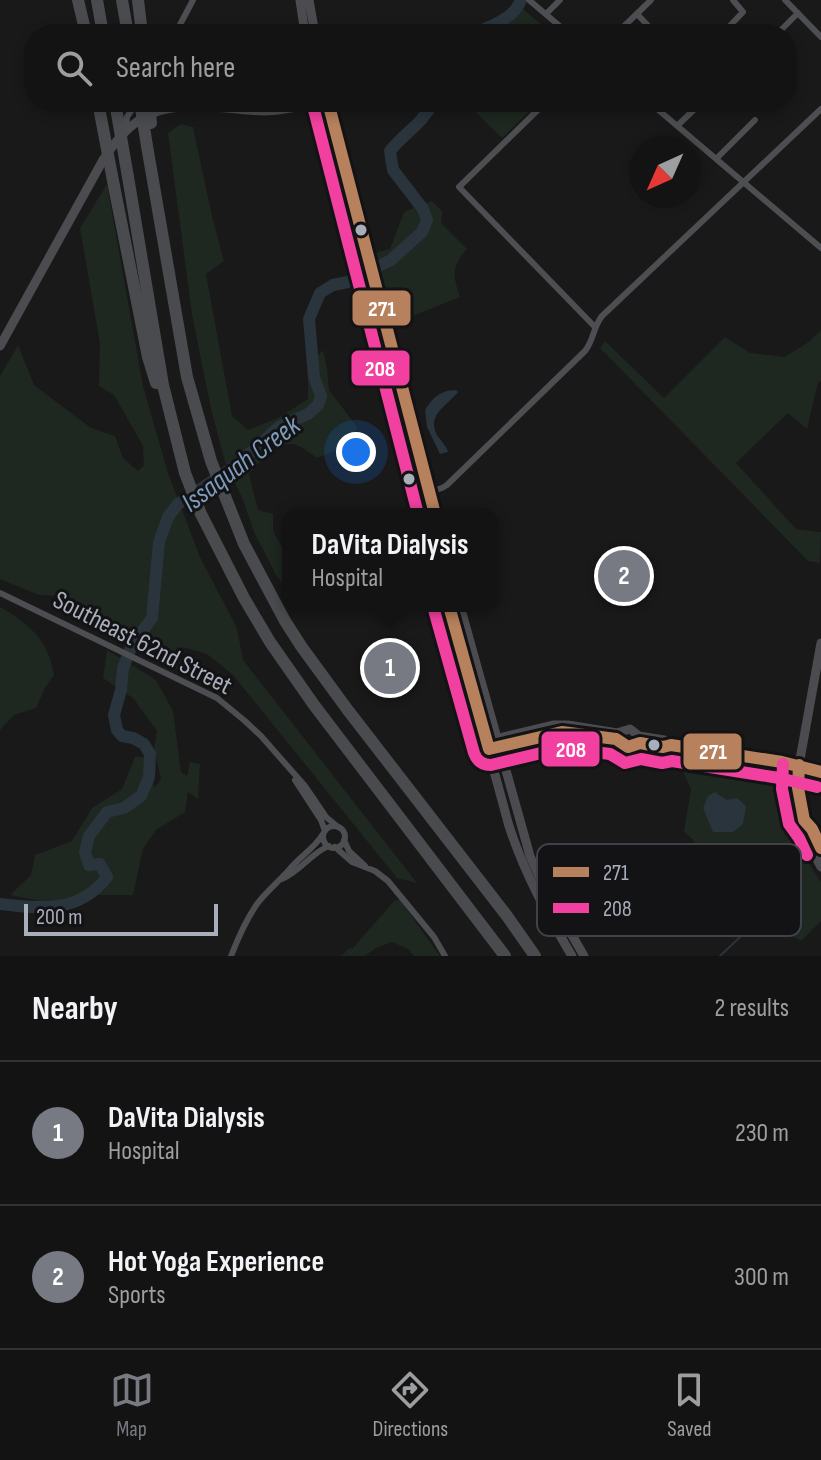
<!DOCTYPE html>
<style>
:root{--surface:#131313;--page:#1c1c1c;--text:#f1f3f6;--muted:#9d9ea0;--line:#323233;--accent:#777a82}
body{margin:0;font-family:"Sofia Sans Condensed",sans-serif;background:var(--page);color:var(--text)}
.compass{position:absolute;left:629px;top:136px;width:72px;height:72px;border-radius:50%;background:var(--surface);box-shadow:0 4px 12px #0003;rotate:225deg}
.scale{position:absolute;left:24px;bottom:20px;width:194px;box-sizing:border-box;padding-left:8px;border:4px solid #a9aebb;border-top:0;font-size:22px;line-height:28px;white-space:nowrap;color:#a9aebb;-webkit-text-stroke:6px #131315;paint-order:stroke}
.you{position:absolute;left:356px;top:452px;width:28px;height:28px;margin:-20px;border:6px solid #fff;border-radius:50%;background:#1a73e8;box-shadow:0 0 0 12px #1a73e833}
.badge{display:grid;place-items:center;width:52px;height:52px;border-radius:50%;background:var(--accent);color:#fff;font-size:26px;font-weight:700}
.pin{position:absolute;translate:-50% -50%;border:4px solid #fff;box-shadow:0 2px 8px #0006}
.popup{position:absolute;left:282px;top:508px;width:216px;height:104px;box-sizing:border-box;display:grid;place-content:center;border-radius:16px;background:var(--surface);filter:drop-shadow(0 2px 6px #0005);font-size:26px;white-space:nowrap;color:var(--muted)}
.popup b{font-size:30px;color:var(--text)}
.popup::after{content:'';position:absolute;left:50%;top:100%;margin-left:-16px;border:16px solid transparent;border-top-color:var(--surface)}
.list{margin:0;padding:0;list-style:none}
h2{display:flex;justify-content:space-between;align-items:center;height:104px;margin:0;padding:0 32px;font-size:34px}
h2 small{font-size:26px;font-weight:400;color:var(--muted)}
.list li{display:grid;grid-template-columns:52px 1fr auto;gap:24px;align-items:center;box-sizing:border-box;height:144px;padding:0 32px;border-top:2px solid var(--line)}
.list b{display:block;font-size:30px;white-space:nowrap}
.list p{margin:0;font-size:26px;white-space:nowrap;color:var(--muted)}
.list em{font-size:26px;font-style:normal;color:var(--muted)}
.icon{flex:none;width:44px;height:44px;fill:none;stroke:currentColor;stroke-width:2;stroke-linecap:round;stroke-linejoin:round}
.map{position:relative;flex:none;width:821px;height:956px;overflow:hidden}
.search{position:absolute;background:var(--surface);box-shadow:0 4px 12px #0003;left:24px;right:24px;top:24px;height:88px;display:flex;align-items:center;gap:20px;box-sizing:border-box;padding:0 28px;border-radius:32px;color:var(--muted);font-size:30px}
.sheet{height:392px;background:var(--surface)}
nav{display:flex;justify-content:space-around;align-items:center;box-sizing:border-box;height:112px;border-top:2px solid var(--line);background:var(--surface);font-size:22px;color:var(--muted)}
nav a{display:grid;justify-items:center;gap:4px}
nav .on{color:var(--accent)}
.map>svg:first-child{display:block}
.green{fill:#1e2720}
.water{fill:#2a343c}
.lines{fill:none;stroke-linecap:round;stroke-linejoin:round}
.stream{stroke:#2a343c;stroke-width:2}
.river{stroke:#2a343c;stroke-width:12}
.street{stroke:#4d4e52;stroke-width:6}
.secondary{stroke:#4c4c50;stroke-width:9}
.highway{stroke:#4a4b4f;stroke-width:12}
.highway-bridge{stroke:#4a4b4f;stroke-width:12}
.bus-1-casing{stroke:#131315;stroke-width:18}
.bus-2-casing{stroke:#131315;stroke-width:18}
.bus-1{stroke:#b6815c;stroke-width:12}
.bus-2{stroke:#f240a1;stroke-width:12}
.bus-dot{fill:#a9aebb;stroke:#131315;stroke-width:3}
.labels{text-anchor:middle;stroke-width:6;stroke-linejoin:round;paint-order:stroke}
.street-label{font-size:26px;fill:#a9aebb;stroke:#131315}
.water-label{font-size:28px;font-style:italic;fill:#7d9cba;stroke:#131315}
.key{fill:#131315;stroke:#404247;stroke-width:2}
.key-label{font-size:22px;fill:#a9aebb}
.line-badge{stroke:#131315;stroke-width:3}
.badge-label{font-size:22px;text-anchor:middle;font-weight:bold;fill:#fff}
</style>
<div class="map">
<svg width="821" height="956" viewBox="0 0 821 956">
<rect width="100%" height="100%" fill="#191919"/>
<path class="green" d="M522 8 552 34H481L510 20Z
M465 102H539L502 138Z
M181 124 193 127 212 216 224 261 206 274 232 416 248 430 278 418 308 399V367L323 350 327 368 329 390 358 428 342 448 317 458C311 454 305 449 299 446 280 437 261 461 249 474L258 510 273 514V531L288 558V591L276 575 254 532 243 500 225 462 211 409 192 315 168 133Z
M107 184 143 386 168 473 200 557 237 628 243 660 417 883 397 878 233 675 207 654 183 647 169 657 197 673V679L68 616 57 596 39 595 0 579V376L18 345 34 385 91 428 115 436 123 458 138 471 144 465 143 446 114 395 99 386 100 344 80 228Z
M432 201 443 212 441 218 442 224 467 249C451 267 453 276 460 297L405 319 389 310 371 254 390 249 404 212Z
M821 330V381L818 383 807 429 788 413 736 463 796 529 821 532 820 563 808 561 600 348 605 341 664 398 725 337 750 353 785 357 810 341Z
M0 607C28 623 49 640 54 675L45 688 36 708 14 715 0 730Z
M107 650 156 680 173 711 181 772 187 776 190 762 200 764 198 799 188 792 185 812 156 830 143 849 133 895H78L51 903 10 895 31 875 35 855 72 841 92 808 122 789 135 757H143L153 773 154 788 161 779 154 749 157 731 133 698 103 678Z
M652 750 767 767 778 770 783 776 784 800 790 828 801 851 821 882V921L801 941 781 930 684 831 691 789 685 776 678 764 647 758Z
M395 900H400L440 956H414L408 949 392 942 376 948 365 956H341L350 948 352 949Z"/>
<path class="water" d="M456 390 458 392C448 405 426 415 437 435 441 441 446 445 448 452L440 454 427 427 425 410C433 397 441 390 456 390Z
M715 792 727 800 737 798 746 806 743 824 733 832H713L703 808 708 796Z"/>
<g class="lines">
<path class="stream" d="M767 908 771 900
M720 956 759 919"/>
<path class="river" d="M473 34C491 26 514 19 521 0
M0 904C40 909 80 913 107 877L100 864 89 865 85 852 89 836 107 812 124 808 141 796 149 777 150 754 144 744 133 738 122 736 117 730 114 715 121 690 123 668 132 645 152 618 159 542 168 517 178 504 238 464 279 427 308 414 318 405 321 396 314 377 309 319 320 293 333 285 348 282 391 260 422 232 427 220 423 209 393 170 390 151C406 131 421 126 433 102"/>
<path class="street" d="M529 0 569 34
M785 0 821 37
M546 14 560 0
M637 14 656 34
M175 34 193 0
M616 34 651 0
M722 34 743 12 733 0
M777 34 798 13
M546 102 459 187 595 327
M649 102 821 248
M677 126 702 102
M126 129 127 117 137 102
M716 159 755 120
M426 493 442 488 447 485 585 351C594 340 593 327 602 316L821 109
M0 593 217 698 245 721 261 736 305 786 326 817 338 827
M295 780 321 820 325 831
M323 837a11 11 0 1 1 22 0a11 11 0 1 1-22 0Z
M344 840 349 851 365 866
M335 847 352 862 375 871 388 881 434 937 445 956
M282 879C301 871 312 852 329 846
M231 956C238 938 246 920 257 904 266 892 278 882 288 871 299 857 314 849 323 834"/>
<path class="secondary" d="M300 0 305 34
M309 0 315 34
M318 102 424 514
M328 102 435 514
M0 346 103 160C133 113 160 103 214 107 231 108 248 111 264 111 283 111 302 106 320 102
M449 606 509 826C525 875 546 912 572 956
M460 606 530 856 542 883 584 956
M821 643 799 765 798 788 804 820 803 833 821 867
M495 739 553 725H568L617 733 630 729 639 736 664 740 671 745
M497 748 552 733 562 732 616 739 628 747 640 743 663 747 671 745 782 762 821 772
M804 820 812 829 821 848"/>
<path class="highway" d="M78 0 86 34
M97 0 103 34
M122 0 128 34
M138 0 142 34
M147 146 187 377 211 461 244 544 285 621 301 646 347 709 507 916 535 956
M128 177 163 385 185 473 201 514 244 598 270 642 314 705 505 956
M114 186 148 357 156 383"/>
<path class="highway-bridge" d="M98 102 114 186
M115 102 128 177
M140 102 147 146
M149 102 151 123"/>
<g class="bus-1-casing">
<path id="bus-1" d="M328 102 435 514
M449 606 489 749
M489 749 562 732 616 739 628 747 640 743 663 747 671 745 782 762 821 772
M799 765 798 788 804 820 812 829 821 848"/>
</g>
<g class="bus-2-casing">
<path id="bus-2" d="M313 106 418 514
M434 610 474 753C477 761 483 765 491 765L562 748 610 754 625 763 641 759 662 763 672 761 779 778 817 787
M783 764 782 789 789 824 799 838 807 855"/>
</g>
<use href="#bus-1" class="bus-1"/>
<use href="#bus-2" class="bus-2"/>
</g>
<g class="bus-dot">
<circle cx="361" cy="230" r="7"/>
<circle cx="409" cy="479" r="7"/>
<circle cx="654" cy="745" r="7"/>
</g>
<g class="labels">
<g class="street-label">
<text transform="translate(143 642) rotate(27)" y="9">Southeast 62nd Street</text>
</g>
<g class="water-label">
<text transform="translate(240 463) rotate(-37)" y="10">Issaquah Creek</text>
</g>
</g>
<rect x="537" y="844" width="264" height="92" rx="12" class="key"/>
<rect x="553" y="867" width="36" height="10" fill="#b6815c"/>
<rect x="553" y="903" width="36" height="10" fill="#f240a1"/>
<g class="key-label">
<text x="603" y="880">271</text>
<text x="603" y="916">208</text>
</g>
<g class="line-badge">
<rect x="351" y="289" width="61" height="38" rx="8" fill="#b6815c"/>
<rect x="350" y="349" width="61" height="38" rx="8" fill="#f240a1"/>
<rect x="540" y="730" width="61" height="38" rx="8" fill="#f240a1"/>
<rect x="682" y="732" width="61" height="39" rx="8" fill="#b6815c"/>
</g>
<g class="badge-label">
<text x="382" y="316">271</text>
<text x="380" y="376">208</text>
<text x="571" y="757">208</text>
<text x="713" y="759">271</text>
</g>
</svg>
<svg class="compass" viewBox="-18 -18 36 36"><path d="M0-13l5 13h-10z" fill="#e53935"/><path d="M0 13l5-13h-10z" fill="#9d9ea0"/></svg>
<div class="scale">200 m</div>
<div class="you"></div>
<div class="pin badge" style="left:390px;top:668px">1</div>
<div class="popup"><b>DaVita Dialysis</b>Hospital</div>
<div class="pin badge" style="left:624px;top:576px">2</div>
<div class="search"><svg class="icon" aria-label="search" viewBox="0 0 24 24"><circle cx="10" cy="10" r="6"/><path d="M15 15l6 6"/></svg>Search here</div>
</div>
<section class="sheet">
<h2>Nearby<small>2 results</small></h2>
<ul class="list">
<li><span class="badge">1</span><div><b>DaVita Dialysis</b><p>Hospital</p></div><em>230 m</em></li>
<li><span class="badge">2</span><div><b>Hot Yoga Experience</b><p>Sports</p></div><em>300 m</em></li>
</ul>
</section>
<nav>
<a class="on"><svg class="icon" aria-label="map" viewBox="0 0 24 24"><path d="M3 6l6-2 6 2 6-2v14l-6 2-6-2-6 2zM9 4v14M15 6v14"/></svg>Map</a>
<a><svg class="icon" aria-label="directions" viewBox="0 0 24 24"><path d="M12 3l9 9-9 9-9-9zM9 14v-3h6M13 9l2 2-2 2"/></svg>Directions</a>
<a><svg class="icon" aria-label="saved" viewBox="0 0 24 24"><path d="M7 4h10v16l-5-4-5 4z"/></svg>Saved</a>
</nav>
